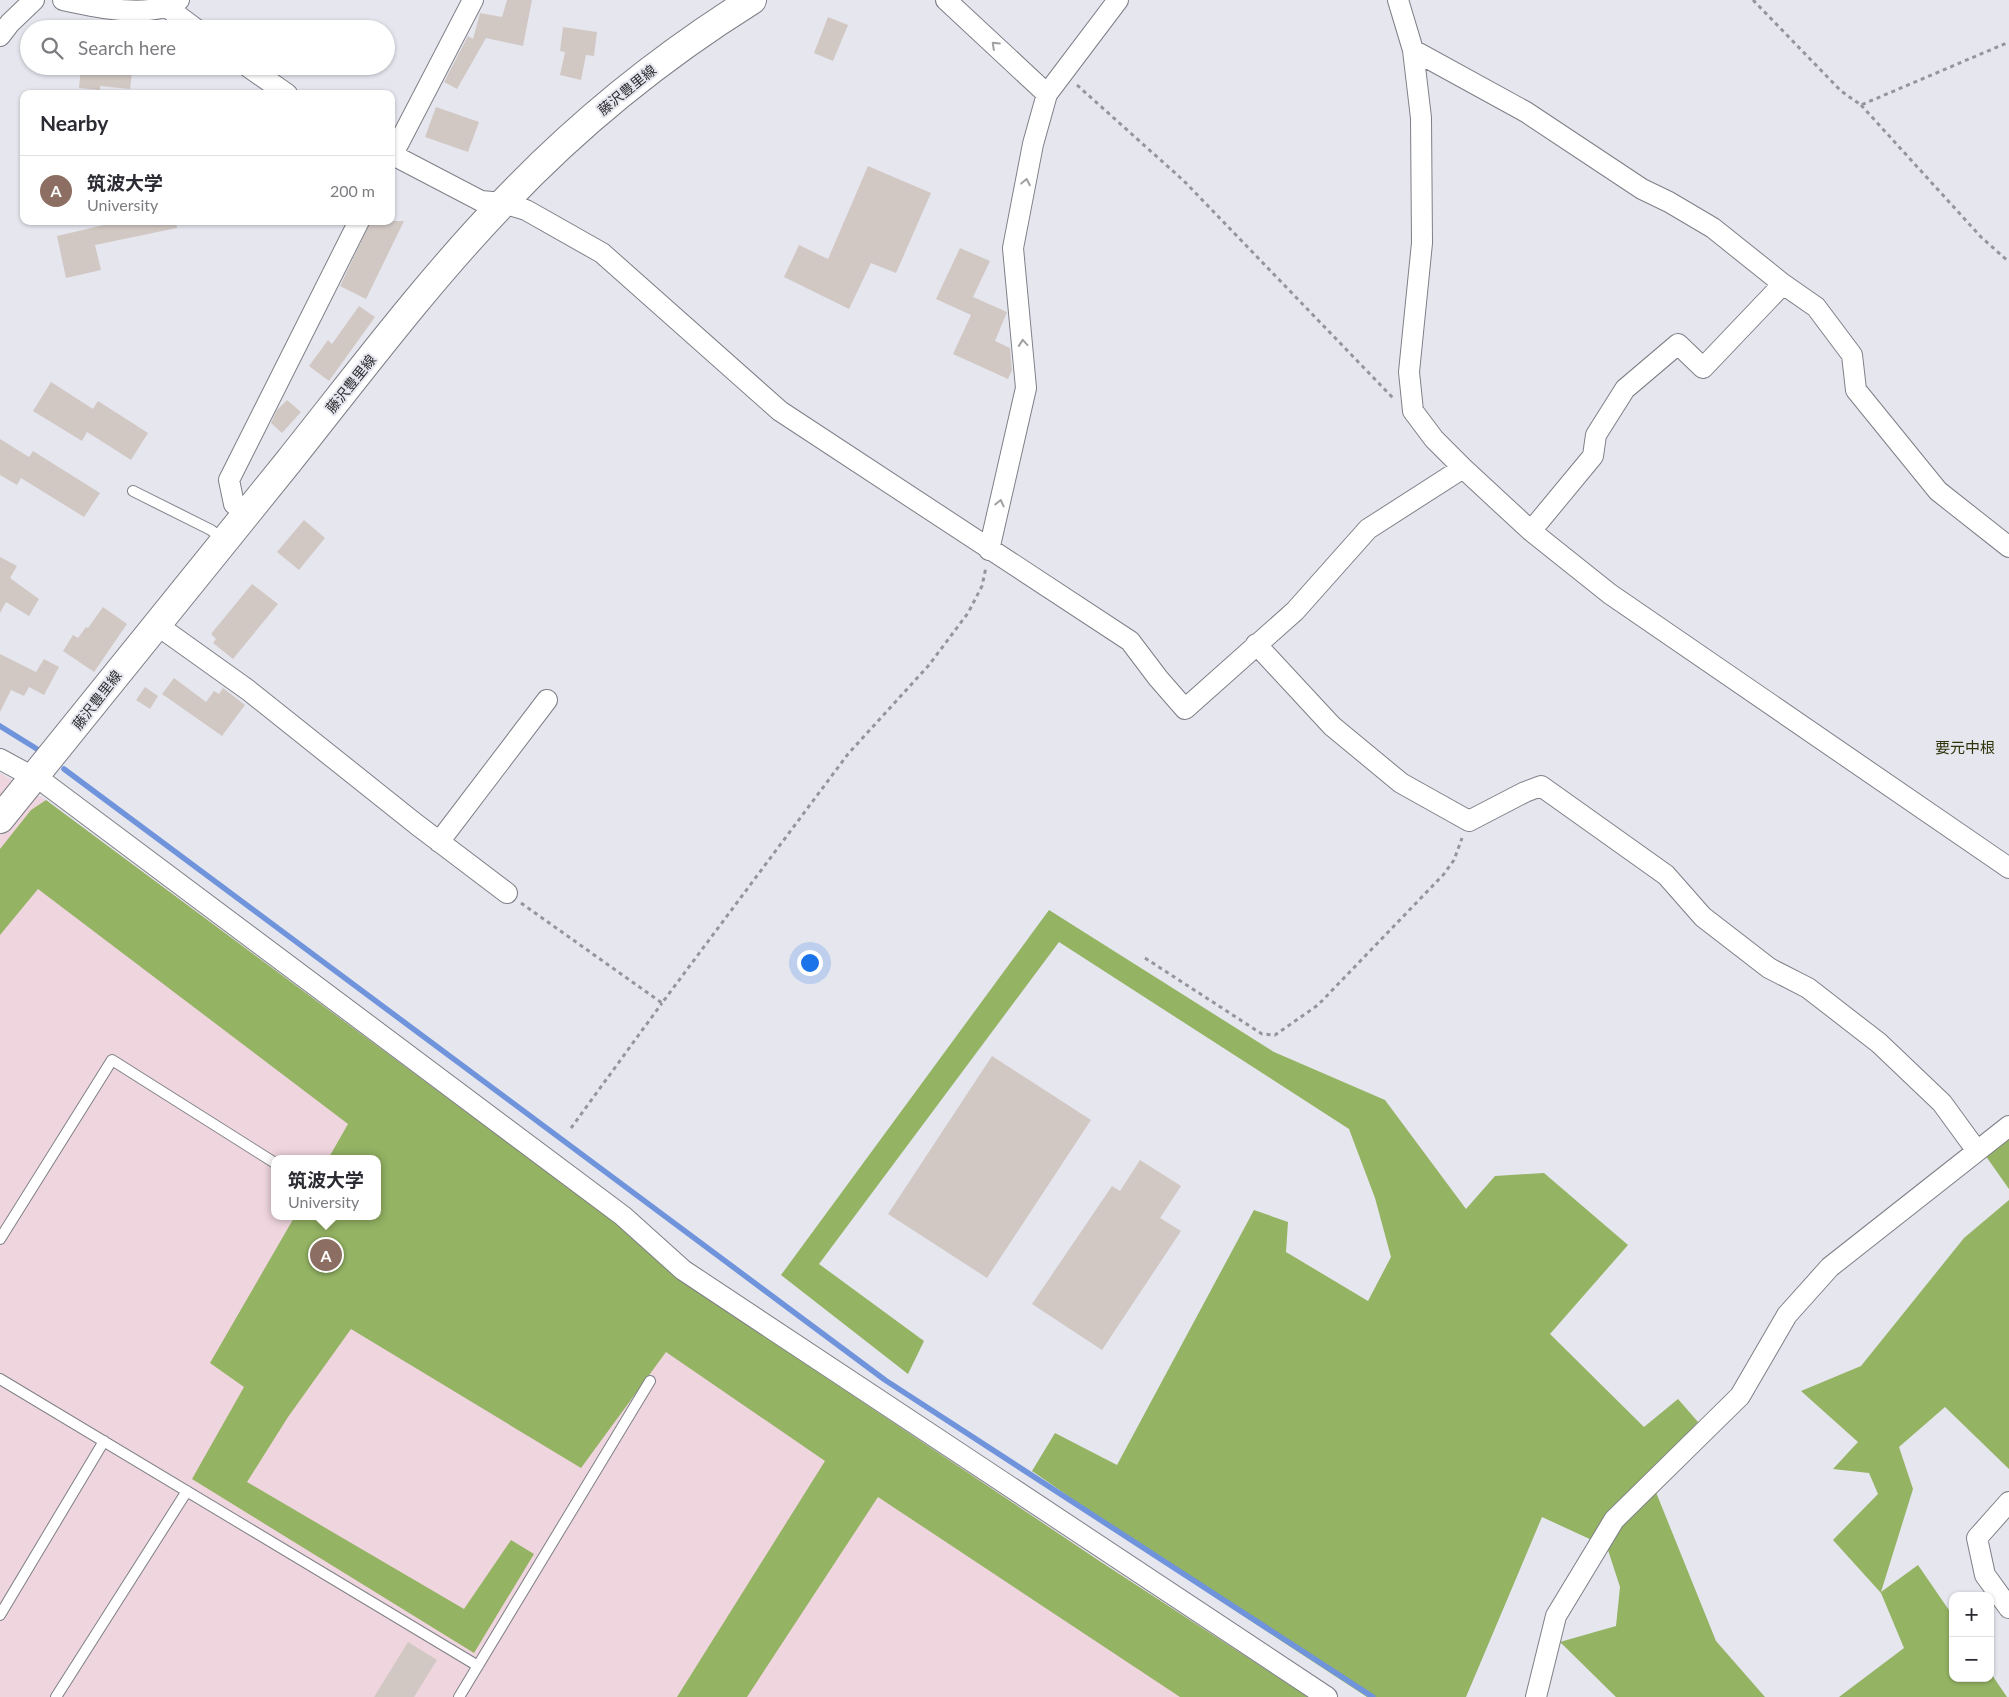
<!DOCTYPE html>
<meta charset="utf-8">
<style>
:root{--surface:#fff;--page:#f7f7f7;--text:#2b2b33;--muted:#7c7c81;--line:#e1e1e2;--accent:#b45309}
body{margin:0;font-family:Lato,"Noto Sans JP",sans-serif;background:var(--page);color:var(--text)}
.controls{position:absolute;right:15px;bottom:15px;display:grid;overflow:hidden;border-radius:10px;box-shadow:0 1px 4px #0004}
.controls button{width:45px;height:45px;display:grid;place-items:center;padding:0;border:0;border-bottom:1px solid var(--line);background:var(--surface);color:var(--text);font:25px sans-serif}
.you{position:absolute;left:809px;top:962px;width:18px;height:18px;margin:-12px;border:4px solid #fff;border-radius:50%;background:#1a73e8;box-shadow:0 0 0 8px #1a73e833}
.badge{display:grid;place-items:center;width:32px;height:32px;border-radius:50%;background:var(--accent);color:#fff;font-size:16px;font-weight:700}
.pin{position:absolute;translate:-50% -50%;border:2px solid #fff;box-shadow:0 1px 5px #0006}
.popup{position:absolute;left:271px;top:1155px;width:110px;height:65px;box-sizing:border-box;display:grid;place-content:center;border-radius:10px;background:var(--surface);filter:drop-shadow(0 1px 4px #0005);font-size:16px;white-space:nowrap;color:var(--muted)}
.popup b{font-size:19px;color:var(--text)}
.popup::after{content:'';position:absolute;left:50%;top:100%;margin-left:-10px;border:10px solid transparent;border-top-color:var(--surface)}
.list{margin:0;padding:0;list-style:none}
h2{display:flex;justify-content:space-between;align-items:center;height:65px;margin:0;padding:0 20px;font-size:21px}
h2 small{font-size:16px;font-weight:400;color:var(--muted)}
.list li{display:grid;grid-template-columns:32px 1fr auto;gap:15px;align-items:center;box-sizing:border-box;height:70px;padding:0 20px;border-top:1px solid var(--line)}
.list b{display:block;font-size:19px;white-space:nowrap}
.list p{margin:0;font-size:16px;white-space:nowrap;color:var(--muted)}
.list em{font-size:16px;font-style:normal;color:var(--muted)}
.icon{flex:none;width:28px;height:28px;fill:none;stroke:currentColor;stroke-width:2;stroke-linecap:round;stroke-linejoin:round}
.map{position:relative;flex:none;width:2009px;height:1697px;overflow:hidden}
.search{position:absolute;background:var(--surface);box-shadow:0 1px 4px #0004;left:20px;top:20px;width:375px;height:55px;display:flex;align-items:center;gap:12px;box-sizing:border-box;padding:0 18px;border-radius:28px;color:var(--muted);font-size:19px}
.panel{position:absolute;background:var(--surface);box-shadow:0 1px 4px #0004;left:20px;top:90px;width:375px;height:135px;border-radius:10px}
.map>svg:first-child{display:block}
.education{fill:#efd5de;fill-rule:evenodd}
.forest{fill:#94b363}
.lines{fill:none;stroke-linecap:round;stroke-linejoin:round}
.stream{stroke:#7094db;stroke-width:5.5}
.building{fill:#d1c8c4}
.service-casing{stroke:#7e7f87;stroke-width:12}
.minor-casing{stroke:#7e7f87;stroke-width:22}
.secondary-casing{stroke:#7e7f87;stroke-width:30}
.path{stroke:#95959b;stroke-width:3;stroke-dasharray:4 4;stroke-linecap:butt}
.service{stroke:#fff;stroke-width:10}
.minor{stroke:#fff;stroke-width:20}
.secondary{stroke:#fff;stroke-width:28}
.oneway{stroke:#a0a0a1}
.labels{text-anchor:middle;stroke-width:4;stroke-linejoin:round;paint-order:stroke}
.street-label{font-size:14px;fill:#2c2c2f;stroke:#e6e6ef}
.neighbourhood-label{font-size:15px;fill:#2e330b;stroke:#e6e6ef}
</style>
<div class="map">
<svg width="2009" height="1697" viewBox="0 0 2009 1697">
<rect width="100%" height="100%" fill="#e6e6ef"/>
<path class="education" d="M0 773 46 800 617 1224 688 1285 1101 1562 1308 1697H0ZM275 1159H377V1216H275Z"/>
<path class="forest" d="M46 800 617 1224 688 1285 1101 1562 1308 1697H1180L878 1497 747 1697H677L825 1461 666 1352 581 1468 351 1329 288 1417 247 1482 464 1609 511 1540 534 1554 474 1653 192 1479 244 1387 210 1363 295 1216H377V1159H328L348 1124 38 889 0 935V849L31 810Z
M1049 910 1274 1052 1385 1100 1466 1209 1495 1176 1544 1173 1628 1245 1550 1334 1644 1427 1678 1399 1698 1422 1649 1475 1716 1641 1765 1697H1616L1560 1642 1616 1626 1620 1587 1607 1547 1542 1517 1466 1697H1367L1213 1596 1032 1471 1055 1433 1117 1465 1254 1210 1288 1222 1286 1252 1368 1301 1391 1257 1375 1198 1349 1129 1059 942 819 1264 924 1341 908 1374 781 1275Z
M2009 1135V1189L1985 1155Z
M2009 1200V1469L1945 1407 1899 1447 1913 1489 1881 1592 1918 1565 1953 1616V1678H1990V1672L2007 1697H1839L1904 1648 1881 1593 1833 1540 1878 1494 1869 1473 1833 1469 1858 1442 1801 1391 1861 1366 1964 1238Z"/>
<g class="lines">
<path class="stream" d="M0 726 37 749
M64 769 885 1380 1373 1697"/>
</g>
<path class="building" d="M507 0H532L523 46 486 38 457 89 444 82 468 36 473 39 480 13 502 17Z
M828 17 848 25 833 61 814 53Z
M563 27 597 32 594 56 586 55 581 80 560 75 565 52 560 51Z
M81 68 132 72 130 89 100 86V90L79 88Z
M436 107 479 122 468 152 425 137Z
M868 166 931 193 896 273 871 263 849 309 784 277 799 245 828 259Z
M121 221H176L177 228 95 245 101 270 66 278 57 236Z
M371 221H404L366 299 340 286Z
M960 248 990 261 973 297 1007 312 995 341 1010 348 1012 370 1008 379 953 354 971 315 936 299Z
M359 306 375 317 329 381 309 366 328 340 332 344Z
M51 382 93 409 98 401 148 433 131 460 87 432 82 441 33 411Z
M287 400 301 412 282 433 271 423 277 410Z
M0 439 29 457 33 451 100 493 84 517 21 478 17 485 0 475Z
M304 520 325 538 299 570 277 552Z
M0 557 17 566 10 578 39 599 29 616 6 602 0 613Z
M252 584 278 604 233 659 213 643 216 639 211 634Z
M103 607 127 624 94 672 63 651 73 635 78 638 86 627 88 628Z
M0 654 36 672 44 659 59 667 44 695 29 687 24 696 11 690 0 712Z
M174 678 206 702 214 691 219 694 223 688 245 705 222 736 162 694Z
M145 687 158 696 150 709 136 700Z
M992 1056 1091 1120 987 1278 888 1214Z
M1140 1160 1181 1186 1160 1218 1181 1231 1102 1350 1032 1304 1112 1186 1120 1191Z
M408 1642 437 1660 414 1697H374Z"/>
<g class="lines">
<g class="service-casing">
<path id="service" d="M133 491 211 530 224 540
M0 1239 112 1060 275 1163
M0 1379 478 1666
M0 1615 104 1441
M56 1697 187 1491
M459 1697 650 1381"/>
</g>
<g class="minor-casing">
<path id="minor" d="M63 0C95 7 152 20 179 0
M946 0 1047 94 1033 144 1013 248 1026 388 989 550
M1398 0 1413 50 1421 118 1422 243 1409 372 1413 411 1434 439 1463 468 1531 531 1610 594 2009 868
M168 8 196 29
M0 36 10 23 34 0
M1413 50 1526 112 1642 189 1669 202 1713 228 1783 284
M247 66 287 94
M1047 94 1118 0
M391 154 481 201 503 203 526 210 602 253 780 411 1130 641 1158 678 1185 709 1295 611 1368 529 1463 468
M391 158 473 0
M247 513 234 504 229 480 359 221
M1531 531 1593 456 1596 435 1625 389 1678 344 1703 368 1783 284 1816 307 1852 355 1856 390 1938 491 2009 547
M157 625 248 690 416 824 507 893
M1256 644 1332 726 1401 783 1469 821 1525 792 1541 786 1666 875 1703 917 1769 968 1808 988 1879 1043 1942 1103 1977 1151
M0 759 46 784 623 1216 683 1270 1327 1697
M439 842 547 700
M2009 1502 1977 1538 1985 1575 2009 1608
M1536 1697 1556 1616 1614 1520 1740 1396 1787 1315 1830 1267 2009 1126"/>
</g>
<g class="secondary-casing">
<path id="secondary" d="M0 819C96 699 193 580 289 461 359 373 427 282 504 202 578 124 661 57 752 0"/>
</g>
<path class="path" d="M1753 0 1841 91 1861 105 2009 42
M1077 85 1184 181 1393 398
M1861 105 1981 237 2009 262
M521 903 662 1003 848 754 929 665 968 613 982 586 986 567
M1145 958 1262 1034 1275 1035 1318 1005 1444 874 1454 860 1462 838
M571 1128 662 1003"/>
<use href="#service" class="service"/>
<use href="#minor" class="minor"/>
<use href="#secondary" class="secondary"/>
</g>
<defs><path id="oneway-chevron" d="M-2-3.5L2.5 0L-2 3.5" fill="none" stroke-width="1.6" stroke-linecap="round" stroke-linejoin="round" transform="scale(1.25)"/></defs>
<g class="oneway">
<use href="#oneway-chevron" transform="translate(995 45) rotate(-137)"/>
<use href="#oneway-chevron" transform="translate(1026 182) rotate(-79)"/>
<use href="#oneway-chevron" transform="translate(1023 343) rotate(-95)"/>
<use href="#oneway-chevron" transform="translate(1000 503) rotate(-77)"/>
</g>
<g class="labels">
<g class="street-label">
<text transform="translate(627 90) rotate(-39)" y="5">藤沢豊里線</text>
<text transform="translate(351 384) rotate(-51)" y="5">藤沢豊里線</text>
<text transform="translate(97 700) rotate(-52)" y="5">藤沢豊里線</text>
</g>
<g class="neighbourhood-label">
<text x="1965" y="753">要元中根</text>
</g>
</g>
</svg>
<div class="controls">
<button>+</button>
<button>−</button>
</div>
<div class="you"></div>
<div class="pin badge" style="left:326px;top:1255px;background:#8d6e63">A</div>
<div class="popup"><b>筑波大学</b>University</div>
<div class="search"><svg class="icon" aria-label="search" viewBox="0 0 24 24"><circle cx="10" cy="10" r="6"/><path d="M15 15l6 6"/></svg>Search here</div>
<section class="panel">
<h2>Nearby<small></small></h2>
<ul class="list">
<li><span class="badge" style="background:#8d6e63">A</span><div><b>筑波大学</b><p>University</p></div><em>200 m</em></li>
</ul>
</section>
</div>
